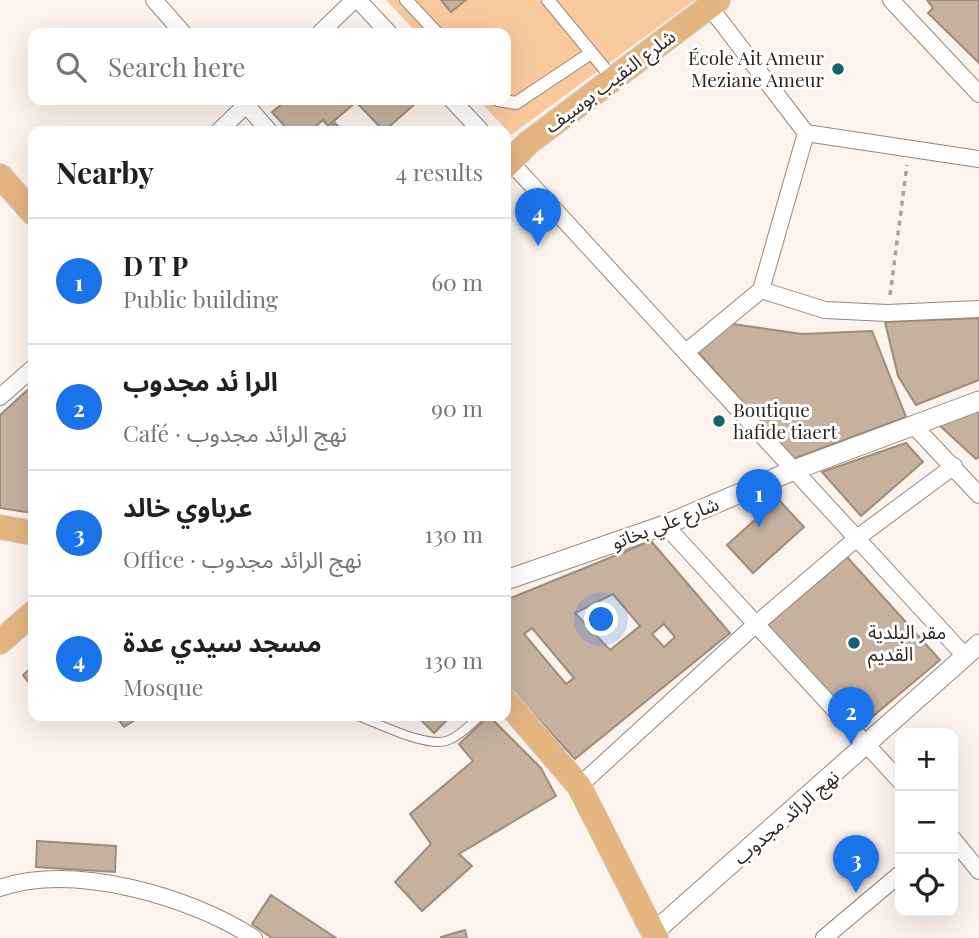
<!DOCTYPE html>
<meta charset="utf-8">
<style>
:root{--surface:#fff;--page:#f6f6f6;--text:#202124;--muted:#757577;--line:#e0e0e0;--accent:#1a73e8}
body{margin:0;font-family:"Playfair Display","Noto Sans Arabic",serif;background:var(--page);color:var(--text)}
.controls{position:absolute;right:21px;bottom:21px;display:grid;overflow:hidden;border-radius:14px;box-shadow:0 7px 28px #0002}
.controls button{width:63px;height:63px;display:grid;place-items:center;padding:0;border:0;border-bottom:2px solid var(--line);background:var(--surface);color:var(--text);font:35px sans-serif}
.you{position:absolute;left:602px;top:620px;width:24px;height:24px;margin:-18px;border:5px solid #fff;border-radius:50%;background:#1a73e8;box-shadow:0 0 0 10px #1a73e833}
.badge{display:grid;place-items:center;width:46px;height:46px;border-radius:50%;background:var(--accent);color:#fff;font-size:23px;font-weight:700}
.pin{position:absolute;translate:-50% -58px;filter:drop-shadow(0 2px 4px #0008)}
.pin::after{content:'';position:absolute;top:37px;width:24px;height:21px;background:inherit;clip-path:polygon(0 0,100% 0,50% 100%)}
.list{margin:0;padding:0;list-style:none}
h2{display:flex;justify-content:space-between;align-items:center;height:91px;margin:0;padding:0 28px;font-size:30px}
h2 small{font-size:23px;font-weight:400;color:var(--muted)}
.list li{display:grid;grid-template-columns:46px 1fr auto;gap:21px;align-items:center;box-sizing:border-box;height:126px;padding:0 28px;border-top:2px solid var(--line)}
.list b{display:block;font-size:26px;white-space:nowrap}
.list p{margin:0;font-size:23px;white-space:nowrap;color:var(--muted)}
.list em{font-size:23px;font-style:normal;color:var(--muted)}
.icon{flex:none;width:38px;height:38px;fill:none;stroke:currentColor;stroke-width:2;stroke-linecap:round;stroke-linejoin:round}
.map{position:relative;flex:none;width:979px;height:938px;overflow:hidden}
.search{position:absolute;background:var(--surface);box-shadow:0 7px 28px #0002;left:28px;top:28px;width:483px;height:77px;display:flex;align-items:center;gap:18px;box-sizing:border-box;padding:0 24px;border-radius:14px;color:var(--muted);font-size:26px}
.panel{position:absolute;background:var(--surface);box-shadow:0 7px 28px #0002;left:28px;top:126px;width:483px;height:595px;border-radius:14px}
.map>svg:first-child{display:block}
.green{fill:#f9c99e}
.building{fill:#c6b19f;stroke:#9f8b7a;stroke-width:2;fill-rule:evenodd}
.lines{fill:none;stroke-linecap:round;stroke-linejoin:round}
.service-casing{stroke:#9a8675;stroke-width:10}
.pedestrian-casing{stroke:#9a8675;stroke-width:14}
.minor-casing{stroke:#9a8675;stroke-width:18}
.tertiary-casing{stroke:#9a8675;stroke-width:21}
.primary-casing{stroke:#d5d4d2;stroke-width:26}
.path{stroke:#aba29b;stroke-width:3.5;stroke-dasharray:5 5;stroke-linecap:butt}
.service{stroke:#fff;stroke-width:8}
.pedestrian{stroke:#fff;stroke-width:12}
.minor{stroke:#fff;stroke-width:16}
.tertiary{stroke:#fff;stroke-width:19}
.primary{stroke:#e5b580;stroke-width:24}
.poi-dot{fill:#186270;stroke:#fff;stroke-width:2.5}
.labels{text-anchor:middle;stroke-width:6;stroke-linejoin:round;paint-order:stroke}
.poi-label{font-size:19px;fill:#2f2720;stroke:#fff;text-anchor:start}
.street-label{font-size:19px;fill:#2f2720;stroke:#fff}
</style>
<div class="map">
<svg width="979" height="938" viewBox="0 0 979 938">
<rect width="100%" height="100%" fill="#fcf3ec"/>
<path class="green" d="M386 0H695L511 135 479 100H506V33H417Z"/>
<path class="building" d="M441 0H466L451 12Z
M927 0H979V63L928 13 933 8Z
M287 100H413L416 103 384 131 356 102 328 126 323 120 310 131H289L272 112Z
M335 123 343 131H326Z
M979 318V380L916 405 898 376 885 322Z
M726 323 802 334 872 331 906 417 793 459 698 352Z
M33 385V513L0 508V415Z
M979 405V457L976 459 938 424Z
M906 443 923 462 861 516 822 472Z
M778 499 804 527 753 573 727 545Z
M651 541 730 633 575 759 506 684V600ZM613 594 640 626 610 650 575 613ZM664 624 675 637 664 647 652 634ZM532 628 574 678 566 684 524 634Z
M847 557 940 660 860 727 767 625Z
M33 666V688L23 675Z
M116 716H141L124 727Z
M417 716H451L434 733Z
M489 716 541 768 556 796 459 854 472 866 422 911 395 882 431 844 410 814 473 761 459 744Z
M37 841 116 846 115 872 36 867Z
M271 895 336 938H272L252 924Z
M465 930 467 938H441V937Z"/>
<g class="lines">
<g class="service-casing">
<path id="service" d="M358 716C380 724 428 749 449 740 461 735 471 724 480 716"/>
</g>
<g class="pedestrian-casing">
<path id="pedestrian" d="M406 0 437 33
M548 0 613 79
M498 100 516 103 591 53"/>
</g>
<g class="minor-casing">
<path id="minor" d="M154 0 183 33
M358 0 389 33
M891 0 979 94
M709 6 806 133
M320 33 354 0
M242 100 269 131
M452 100 481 131
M219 131 251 100
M506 157 966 657
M979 159 806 133 761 290 825 310 887 313 979 309
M686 352 761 290
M0 397 33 368
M915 427 979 495
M665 525 900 781
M579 786 755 625 857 538 954 466
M953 839 979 871
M0 888C74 863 190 896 254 938
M824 938 900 874"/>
</g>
<g class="tertiary-casing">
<path id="tertiary" d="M506 580 665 525 794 470 979 401
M654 932 979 644"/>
</g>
<g class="primary-casing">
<path id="primary" d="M506 166 528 143 718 0
M0 176 33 213
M0 527 33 533
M0 642 33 613
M506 701 579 786 656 938"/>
</g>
<path class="path" d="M890 295 907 165"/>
<use href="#service" class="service"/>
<use href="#pedestrian" class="pedestrian"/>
<use href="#minor" class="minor"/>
<use href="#tertiary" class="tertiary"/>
<use href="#primary" class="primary"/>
</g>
<g class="poi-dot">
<circle cx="838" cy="69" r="7"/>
<circle cx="719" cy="421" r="7"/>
<circle cx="854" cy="643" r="7"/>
</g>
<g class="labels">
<g class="poi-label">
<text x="824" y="65" text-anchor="end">École Ait Ameur<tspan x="824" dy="22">Meziane Ameur</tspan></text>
<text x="733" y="417">Boutique<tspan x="733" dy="22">hafide tiaert</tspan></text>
<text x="868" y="639">مقر البلدية<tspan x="868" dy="22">القديم</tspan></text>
</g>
<g class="street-label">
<text transform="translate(610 81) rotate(-37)" y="7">شلرع النقيب بوسيف</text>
<text transform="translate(665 523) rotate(-21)" y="7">شارع علي بخاتو</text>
<text transform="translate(786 817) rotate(-41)" y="7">نهج الرائد مجدوب</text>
</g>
</g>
</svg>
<div class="controls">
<button>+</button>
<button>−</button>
<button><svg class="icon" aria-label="locate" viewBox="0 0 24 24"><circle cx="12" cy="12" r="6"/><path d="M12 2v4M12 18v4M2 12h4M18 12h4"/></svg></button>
</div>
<div class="you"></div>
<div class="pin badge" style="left:759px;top:527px">1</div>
<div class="pin badge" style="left:851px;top:745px">2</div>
<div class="pin badge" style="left:856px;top:893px">3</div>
<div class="pin badge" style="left:538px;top:246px">4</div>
<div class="search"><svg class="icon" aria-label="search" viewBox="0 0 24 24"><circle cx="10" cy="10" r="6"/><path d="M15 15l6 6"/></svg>Search here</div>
<section class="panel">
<h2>Nearby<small>4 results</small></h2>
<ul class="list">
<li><span class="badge">1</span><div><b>D T P</b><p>Public building</p></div><em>60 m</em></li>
<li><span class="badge">2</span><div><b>الرا ئد مجدوب</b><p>Café · نهج الرائد مجدوب</p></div><em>90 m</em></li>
<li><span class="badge">3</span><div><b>عرباوي خالد</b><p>Office · نهج الرائد مجدوب</p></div><em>130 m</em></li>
<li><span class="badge">4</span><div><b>مسجد سيدي عدة</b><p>Mosque</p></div><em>130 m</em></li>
</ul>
</section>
</div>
